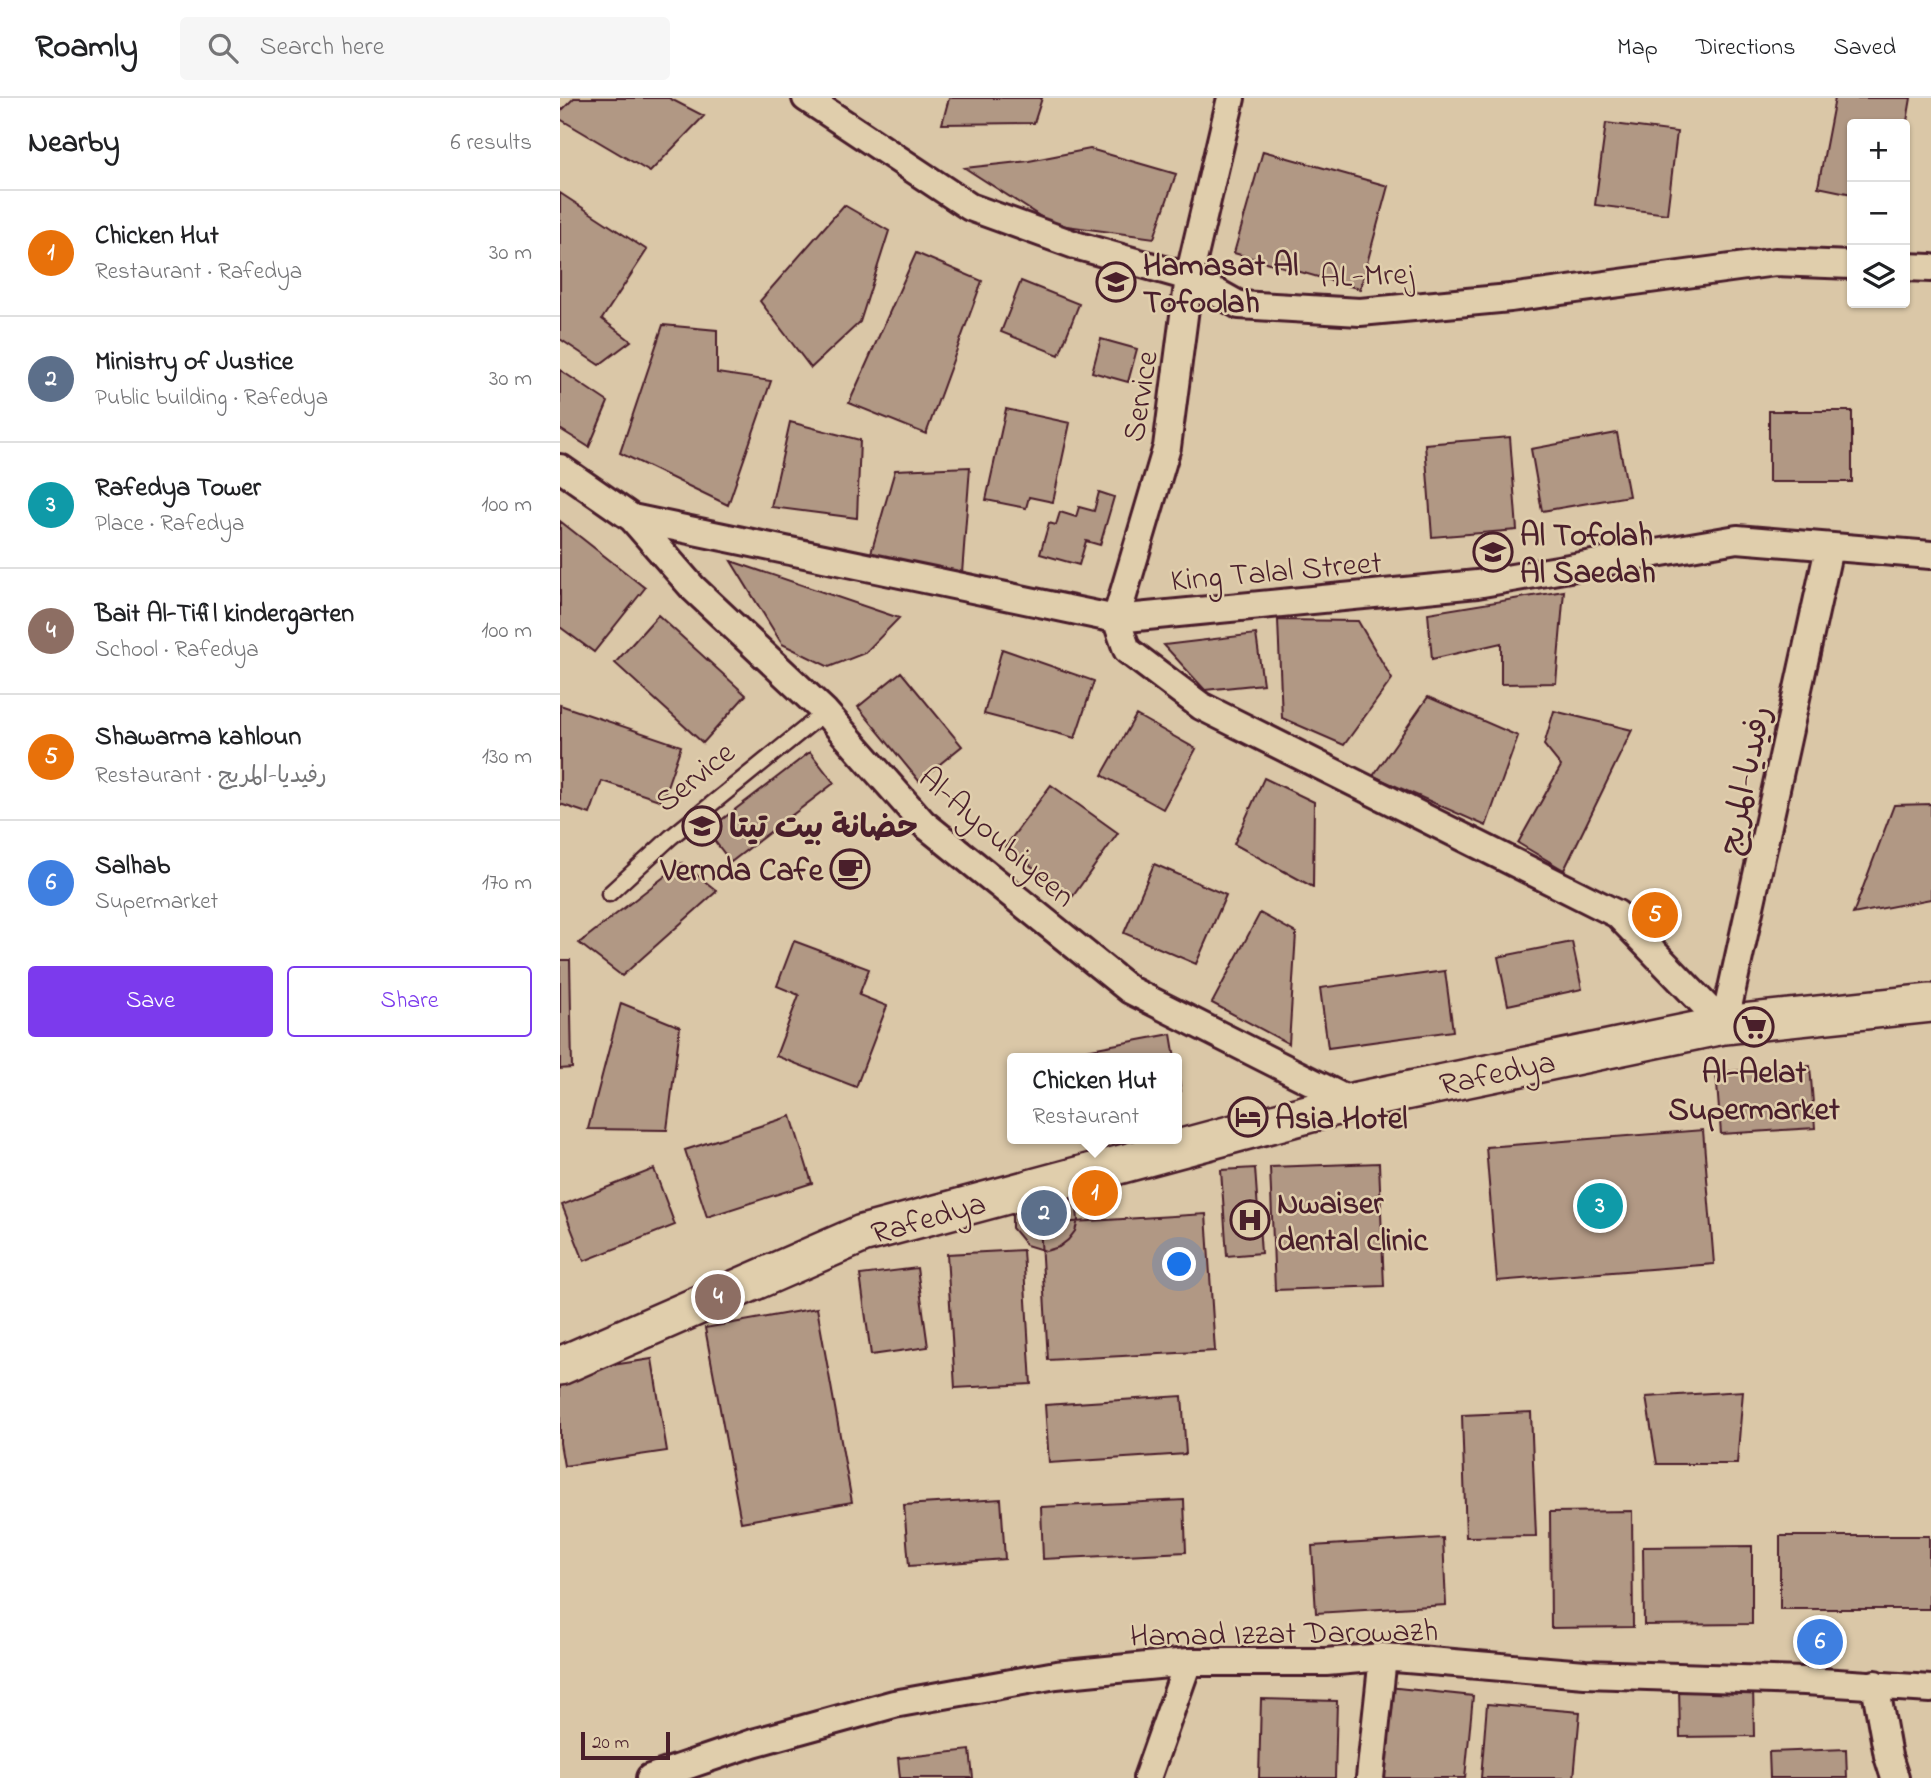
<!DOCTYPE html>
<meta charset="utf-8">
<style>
:root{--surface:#fff;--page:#f6f6f6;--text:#202124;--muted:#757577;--line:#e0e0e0;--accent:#7c3aed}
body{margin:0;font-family:"Indie Flower","Playpen Sans Arabic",sans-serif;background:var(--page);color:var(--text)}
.controls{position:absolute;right:21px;top:21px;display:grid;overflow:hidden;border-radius:7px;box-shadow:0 2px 5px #0004}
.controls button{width:63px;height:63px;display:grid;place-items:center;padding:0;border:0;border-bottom:2px solid var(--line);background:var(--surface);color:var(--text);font:35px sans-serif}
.scale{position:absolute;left:21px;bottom:18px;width:89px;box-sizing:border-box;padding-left:7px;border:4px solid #4a1f2b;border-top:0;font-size:19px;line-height:24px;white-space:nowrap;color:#4a1f2b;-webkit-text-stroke:5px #e0ceac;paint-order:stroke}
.you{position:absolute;left:620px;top:1167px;width:24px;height:24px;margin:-18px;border:5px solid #fff;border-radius:50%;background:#1a73e8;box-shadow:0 0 0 10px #1a73e833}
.badge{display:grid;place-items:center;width:46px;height:46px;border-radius:50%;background:var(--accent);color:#fff;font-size:23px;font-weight:700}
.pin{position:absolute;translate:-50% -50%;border:4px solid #fff;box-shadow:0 2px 7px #0006}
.popup{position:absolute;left:447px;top:955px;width:175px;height:91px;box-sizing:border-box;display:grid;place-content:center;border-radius:7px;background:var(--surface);filter:drop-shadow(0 2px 5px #0005);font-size:23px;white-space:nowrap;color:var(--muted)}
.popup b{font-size:26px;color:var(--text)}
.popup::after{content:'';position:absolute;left:50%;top:100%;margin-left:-14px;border:14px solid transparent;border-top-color:var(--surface)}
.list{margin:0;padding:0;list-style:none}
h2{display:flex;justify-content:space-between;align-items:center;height:91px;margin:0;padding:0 28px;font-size:30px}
h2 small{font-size:23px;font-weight:400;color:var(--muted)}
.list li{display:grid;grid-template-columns:46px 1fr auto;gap:21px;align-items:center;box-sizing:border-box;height:126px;padding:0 28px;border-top:2px solid var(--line)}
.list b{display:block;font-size:26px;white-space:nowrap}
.list p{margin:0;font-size:23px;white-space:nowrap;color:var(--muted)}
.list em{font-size:23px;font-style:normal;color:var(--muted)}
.actions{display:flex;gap:14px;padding:21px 28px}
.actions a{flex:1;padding:16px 0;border:2px solid var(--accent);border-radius:7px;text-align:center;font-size:24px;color:var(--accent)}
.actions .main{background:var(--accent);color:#fff}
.icon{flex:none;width:38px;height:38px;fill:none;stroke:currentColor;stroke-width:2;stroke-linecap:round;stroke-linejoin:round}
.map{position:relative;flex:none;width:1371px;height:1680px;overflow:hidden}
header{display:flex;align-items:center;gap:42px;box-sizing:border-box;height:98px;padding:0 35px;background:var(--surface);border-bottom:2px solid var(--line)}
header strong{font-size:33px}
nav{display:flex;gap:38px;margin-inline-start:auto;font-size:24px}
.search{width:490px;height:63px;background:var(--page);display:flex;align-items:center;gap:18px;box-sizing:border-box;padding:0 24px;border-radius:7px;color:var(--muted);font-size:26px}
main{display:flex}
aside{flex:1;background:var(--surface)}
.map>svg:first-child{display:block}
.building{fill:#b19884;stroke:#4a1f2b;stroke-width:2}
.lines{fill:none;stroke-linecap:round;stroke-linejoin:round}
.lane-casing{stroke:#4a1f2b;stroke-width:19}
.street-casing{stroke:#4a1f2b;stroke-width:32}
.secondary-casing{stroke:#4a1f2b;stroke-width:42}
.lane{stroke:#e0ceac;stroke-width:14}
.street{stroke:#e0ceac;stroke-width:26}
.secondary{stroke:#e0ceac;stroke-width:37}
.labels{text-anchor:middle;stroke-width:5;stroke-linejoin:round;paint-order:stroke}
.poi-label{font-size:32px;font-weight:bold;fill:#4a1f2b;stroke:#e0ceac;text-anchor:start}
.street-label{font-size:32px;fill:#4a1f2b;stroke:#e0ceac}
</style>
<header>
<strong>Roamly</strong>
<div class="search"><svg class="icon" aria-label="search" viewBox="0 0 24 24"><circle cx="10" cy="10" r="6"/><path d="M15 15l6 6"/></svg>Search here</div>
<nav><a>Map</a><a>Directions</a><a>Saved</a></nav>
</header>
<main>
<aside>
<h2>Nearby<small>6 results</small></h2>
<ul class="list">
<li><span class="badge" style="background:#e8710a">1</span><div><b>Chicken Hut</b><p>Restaurant · Rafedya</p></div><em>30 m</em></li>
<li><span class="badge" style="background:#5c6f8a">2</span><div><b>Ministry of Justice</b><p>Public building · Rafedya</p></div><em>30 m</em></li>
<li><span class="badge" style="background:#0f9aa8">3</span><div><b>Rafedya Tower</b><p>Place · Rafedya</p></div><em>100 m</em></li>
<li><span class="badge" style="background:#8d6e63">4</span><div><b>Bait Al-Tifil kindergarten</b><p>School · Rafedya</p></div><em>100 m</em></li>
<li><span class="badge" style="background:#e8710a">5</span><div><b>Shawarma kahloun</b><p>Restaurant · رفيديا-المريج</p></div><em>130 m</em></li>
<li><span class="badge" style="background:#3f7fe0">6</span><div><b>Salhab</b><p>Supermarket</p></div><em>170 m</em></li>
</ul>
<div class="actions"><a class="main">Save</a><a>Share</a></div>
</aside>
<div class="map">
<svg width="1371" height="1680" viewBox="0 0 1371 1680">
<rect width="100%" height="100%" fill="#dac7a7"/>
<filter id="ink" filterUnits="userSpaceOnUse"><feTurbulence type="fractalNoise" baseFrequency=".0143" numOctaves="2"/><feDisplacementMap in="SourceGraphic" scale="14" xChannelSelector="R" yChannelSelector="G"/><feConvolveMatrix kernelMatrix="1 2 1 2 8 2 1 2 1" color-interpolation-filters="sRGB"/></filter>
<g filter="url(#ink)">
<path class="building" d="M14 0H109L144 18 90 74 0 21V14Z
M389 0H482L474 25 382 26Z
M1275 0H1351L1345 35V26H1292V96L1258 89Z
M1046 25 1117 34 1107 116 1035 107Z
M530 51 616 76 594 140 492 126 405 70 469 63Z
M703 53 828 88 800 191 674 155Z
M0 95 87 152 42 221 71 243 39 267 0 241Z
M284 107 329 133 300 224 251 270 200 203Z
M356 155 422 183 366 336 289 305Z
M461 183 519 206 499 257 441 234Z
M103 227 157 232V275L211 283 168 407 60 355Z
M541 241 577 251 568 284 532 274Z
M0 272 48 304 29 349 0 331Z
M446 311 510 325 493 404 469 399 466 410 426 402Z
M1209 313H1292V384H1209Z
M230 324 300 342 297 420 211 409Z
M1057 335 1069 398 982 413 971 351Z
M950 339 957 432 872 439 865 346Z
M410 369 401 489 307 469 335 372Z
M539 394 554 399 540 447 526 443 519 467 480 456 489 425 496 427 500 414 516 419 519 409 534 413Z
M0 423 85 490 34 554 0 529Z
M171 463 339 520 305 555 269 569 222 546Z
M1004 493 996 585 941 586V545L872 561 868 515Z
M98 517 186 597 143 645 55 565Z
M718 522 798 523 832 581 784 647 722 620Z
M696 536 703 586 645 592 604 547Z
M442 551 534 583 515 640 424 616Z
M341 574 402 648 359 683 298 609Z
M868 599 958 638 926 728 813 678Z
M0 607 121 648 102 703 42 683 30 716 0 706Z
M994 613 1072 632 1004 772 958 745 1001 668 984 647Z
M576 617 636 651 603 711 542 677Z
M250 654 274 685 171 764 147 733Z
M704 680 754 704 753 789 674 746Z
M491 687 558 735 513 798 445 749Z
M1371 706V801L1293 816 1334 707Z
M122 765 157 793 62 878 19 845Z
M594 766 666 797 636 866 564 835Z
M700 815 736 835 729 946 652 905Z
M234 843 309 871 299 897 327 908 296 989 216 958 239 897 217 888Z
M1012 844 1022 891 948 907 938 859Z
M0 862H10L12 970 0 971Z
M885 873 893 933 768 950 760 890Z
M61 905 120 929 107 1032 28 1031Z
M611 936 615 960H516L515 954Z
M1250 968 1255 1030 1161 1036 1156 974Z
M617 971 621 993 617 994Z
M231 1018 252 1085 147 1119 125 1052Z
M1143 1032 1154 1166 937 1183 926 1049Z
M819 1065 824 1188 715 1192 710 1069Z
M695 1070 701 1155 667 1158 661 1072Z
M94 1071 115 1127 24 1163 2 1107Z
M504 1092 512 1100 517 1111 518 1122 515 1133 508 1142 499 1149 486 1153 466 1147 452 1130V1109Z
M646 1116 655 1253 488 1262 480 1126Z
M463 1152 471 1286 395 1290 387 1156Z
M357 1170 368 1249 311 1257 300 1177Z
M257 1210 292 1404 181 1424 145 1230Z
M92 1261 107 1353 4 1368 0 1345V1275Z
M1183 1293 1177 1366H1097L1086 1299Z
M622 1298 626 1356 489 1365 485 1307Z
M971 1314 976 1438 906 1439 902 1317Z
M441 1401 445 1461 349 1468 344 1407Z
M624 1402 626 1454 483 1461 481 1409Z
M1072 1413 1073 1529 991 1530 990 1414Z
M1220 1438H1369V1511H1220Z
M883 1440 886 1507 756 1515 752 1448Z
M1192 1448V1526L1084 1527 1083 1449Z
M1193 1587 1194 1638 1120 1639 1119 1588Z
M828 1589 913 1598 905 1680H819Z
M701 1601 777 1603 775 1680H699Z
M927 1606 1020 1614 1014 1680H921Z
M1286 1651 1287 1680H1210L1209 1654Z
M410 1652 413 1680H340L338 1660Z"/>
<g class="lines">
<g class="lane-casing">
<path id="lane" d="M49 796 111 739 265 614"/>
</g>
<g class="street-casing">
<path id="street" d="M246 0 410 109 515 147 629 179 679 207 800 214 950 200 1215 164 1292 167
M671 0 629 179 607 349 556 521 567 552 641 608 1057 816 1164 927
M1345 169 1371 170
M0 370 72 420 133 490 265 614 363 725 570 892 792 1004
M72 420 556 521 917 486 1177 441 1371 457
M1164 927 1269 450
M1315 1586 1328 1658 1335 1680
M90 1680 193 1645 334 1606 496 1577 628 1564H766L823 1559 1025 1576 1245 1583 1371 1591
M587 1680 628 1564
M810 1680 823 1559"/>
</g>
<g class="secondary-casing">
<path id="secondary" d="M0 1268 302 1136 792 1004 1164 927 1371 905"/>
</g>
<use href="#lane" class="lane"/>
<use href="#street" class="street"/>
<use href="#secondary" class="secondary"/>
</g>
</g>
<defs>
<g id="school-ring" transform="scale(2.0125)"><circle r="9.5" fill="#e0ceac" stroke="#4a1f2b" stroke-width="1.5"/><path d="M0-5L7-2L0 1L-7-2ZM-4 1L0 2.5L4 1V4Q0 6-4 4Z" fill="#4a1f2b"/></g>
<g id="cafe-ring" transform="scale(2.0125)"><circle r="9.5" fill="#e0ceac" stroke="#4a1f2b" stroke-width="1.5"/><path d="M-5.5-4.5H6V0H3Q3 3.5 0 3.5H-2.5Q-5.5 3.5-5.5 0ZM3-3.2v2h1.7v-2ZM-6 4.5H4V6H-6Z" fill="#4a1f2b"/></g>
<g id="supermarket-ring" transform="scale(2.0125)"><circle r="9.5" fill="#e0ceac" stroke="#4a1f2b" stroke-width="1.5"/><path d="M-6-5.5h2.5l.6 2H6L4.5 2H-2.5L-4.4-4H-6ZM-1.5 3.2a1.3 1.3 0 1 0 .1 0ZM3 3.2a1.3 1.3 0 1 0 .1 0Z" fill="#4a1f2b"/></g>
<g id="hotel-ring" transform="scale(2.0125)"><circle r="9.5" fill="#e0ceac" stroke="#4a1f2b" stroke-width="1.5"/><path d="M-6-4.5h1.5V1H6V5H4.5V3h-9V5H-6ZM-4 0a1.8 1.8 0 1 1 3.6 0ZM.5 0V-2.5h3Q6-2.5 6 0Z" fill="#4a1f2b"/></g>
<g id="hospital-ring" transform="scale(2.0125)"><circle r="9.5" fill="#e0ceac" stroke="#4a1f2b" stroke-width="1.5"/><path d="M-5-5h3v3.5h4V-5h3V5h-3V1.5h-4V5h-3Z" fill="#4a1f2b"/></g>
</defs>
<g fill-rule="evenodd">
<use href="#school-ring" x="556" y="184"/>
<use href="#school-ring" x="933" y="454"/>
<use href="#school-ring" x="142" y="728"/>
<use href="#cafe-ring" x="290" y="771"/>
<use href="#supermarket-ring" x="1194" y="929"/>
<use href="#hotel-ring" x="688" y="1019"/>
<use href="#hospital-ring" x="690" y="1122"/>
</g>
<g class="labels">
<g class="poi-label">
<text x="583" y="177">Hamasat Al<tspan x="583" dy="37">Tofoolah</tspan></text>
<text x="960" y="447">Al Tofolah<tspan x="960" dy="37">Al Saedah</tspan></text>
<text x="169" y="739">حضانة بيت تيتا</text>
<text x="263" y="782" text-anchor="end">Vernda Cafe</text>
<text x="1194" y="984" text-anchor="middle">Al-Aelat<tspan x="1194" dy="37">Supermarket</tspan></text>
<text x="715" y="1030">Asia Hotel</text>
<text x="717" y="1115">Nwaiser<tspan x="717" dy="37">dental clinic</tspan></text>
</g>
<g class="street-label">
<text transform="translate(807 176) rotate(-2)" y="11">AL-Mrej</text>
<text transform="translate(579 298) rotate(-81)" y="11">Service</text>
<text transform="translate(716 472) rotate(-5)" y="11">King Talal Street</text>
<text transform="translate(134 678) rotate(-39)" y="11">Service</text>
<text transform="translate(1184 682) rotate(-78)" y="11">رفيديا-المريج</text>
<text transform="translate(438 738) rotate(41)" y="11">Al-Ayoubiyeen</text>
<text transform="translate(937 974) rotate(-12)" y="11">Rafedya</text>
<text transform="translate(368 1119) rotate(-16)" y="11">Rafedya</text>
<text transform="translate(724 1534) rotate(-1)" y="11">Hamad Izzat Darowazh</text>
</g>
</g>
</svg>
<div class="controls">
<button>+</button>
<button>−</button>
<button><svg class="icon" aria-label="layers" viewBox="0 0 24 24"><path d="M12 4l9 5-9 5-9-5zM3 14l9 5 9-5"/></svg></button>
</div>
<div class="scale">20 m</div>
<div class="you"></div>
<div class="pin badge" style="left:535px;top:1095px;background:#e8710a">1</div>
<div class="popup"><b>Chicken Hut</b>Restaurant</div>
<div class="pin badge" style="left:484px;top:1115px;background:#5c6f8a">2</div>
<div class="pin badge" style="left:1040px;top:1108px;background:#0f9aa8">3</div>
<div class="pin badge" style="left:158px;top:1199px;background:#8d6e63">4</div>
<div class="pin badge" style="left:1095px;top:817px;background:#e8710a">5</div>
<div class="pin badge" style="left:1260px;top:1544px;background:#3f7fe0">6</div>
</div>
</main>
